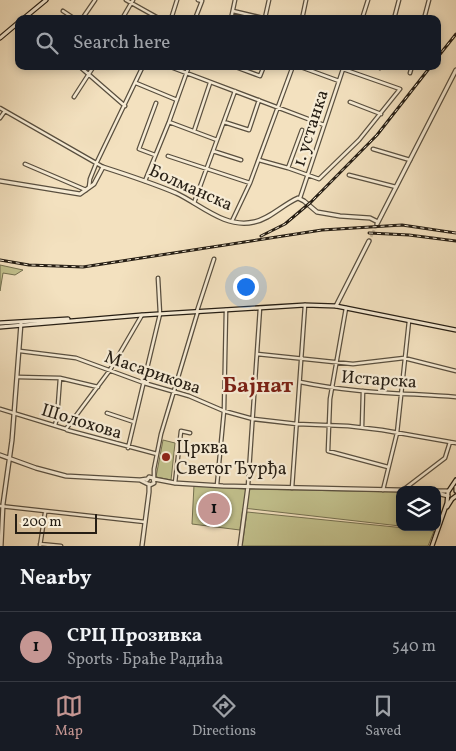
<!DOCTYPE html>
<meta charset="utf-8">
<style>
:root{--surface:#171b24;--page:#20242c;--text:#f1f3f6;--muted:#9ea1a6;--line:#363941;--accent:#c59692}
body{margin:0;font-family:Vollkorn,serif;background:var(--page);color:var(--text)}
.controls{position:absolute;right:15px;bottom:15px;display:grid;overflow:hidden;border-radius:10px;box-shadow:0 2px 8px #0003}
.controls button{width:45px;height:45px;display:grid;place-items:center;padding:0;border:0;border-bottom:1px solid var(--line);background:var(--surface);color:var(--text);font:25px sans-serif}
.scale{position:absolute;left:15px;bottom:12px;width:82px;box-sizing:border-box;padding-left:5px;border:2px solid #261e14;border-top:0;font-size:14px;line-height:18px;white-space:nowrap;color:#261e14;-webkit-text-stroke:4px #f7ecd5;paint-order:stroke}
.you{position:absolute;left:245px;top:286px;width:18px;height:18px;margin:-12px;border:4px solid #fff;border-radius:50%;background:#1a73e8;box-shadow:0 0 0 8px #1a73e833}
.badge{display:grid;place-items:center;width:32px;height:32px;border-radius:50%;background:var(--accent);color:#111;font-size:16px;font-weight:700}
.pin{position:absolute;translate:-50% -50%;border:2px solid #fff;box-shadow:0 1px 5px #0006}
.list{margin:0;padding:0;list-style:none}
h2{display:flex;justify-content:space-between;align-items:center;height:65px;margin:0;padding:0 20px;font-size:21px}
h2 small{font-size:16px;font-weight:400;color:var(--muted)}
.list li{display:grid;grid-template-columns:32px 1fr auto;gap:15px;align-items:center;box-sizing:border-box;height:70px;padding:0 20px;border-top:1px solid var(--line)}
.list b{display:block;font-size:19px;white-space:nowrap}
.list p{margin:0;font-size:16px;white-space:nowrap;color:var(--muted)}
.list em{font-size:16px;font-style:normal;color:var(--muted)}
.icon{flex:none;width:28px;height:28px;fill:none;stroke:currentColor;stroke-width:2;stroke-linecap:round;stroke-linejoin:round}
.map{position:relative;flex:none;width:456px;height:546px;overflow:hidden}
.search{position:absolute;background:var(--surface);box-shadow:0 2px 8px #0003;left:15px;right:15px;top:15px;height:55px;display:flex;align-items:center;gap:12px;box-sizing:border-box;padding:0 18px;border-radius:10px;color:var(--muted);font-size:19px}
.sheet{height:135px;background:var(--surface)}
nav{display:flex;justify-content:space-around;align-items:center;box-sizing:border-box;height:70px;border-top:1px solid var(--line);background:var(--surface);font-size:14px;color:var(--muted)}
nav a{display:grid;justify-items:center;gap:2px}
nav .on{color:var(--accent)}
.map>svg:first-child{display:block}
.green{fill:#c2c18d;stroke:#747050}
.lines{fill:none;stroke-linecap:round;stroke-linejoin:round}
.tertiary-tunnel{stroke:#caba9d;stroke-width:3;stroke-dasharray:3 1.5;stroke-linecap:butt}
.minor-casing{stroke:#594f3f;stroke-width:5}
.tertiary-casing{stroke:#594f3f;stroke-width:5.5}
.secondary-casing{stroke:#261e14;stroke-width:5.5}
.minor{stroke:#f7ecd5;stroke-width:2.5}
.tertiary{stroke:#f7ecd5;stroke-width:3}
.secondary{stroke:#f7ecd5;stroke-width:3}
.rail-casing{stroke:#261e14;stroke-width:3}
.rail{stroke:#f7ecd5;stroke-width:1;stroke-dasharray:4;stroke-linecap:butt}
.poi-dot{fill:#8f2418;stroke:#f7ecd5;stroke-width:2}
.labels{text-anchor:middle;stroke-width:4.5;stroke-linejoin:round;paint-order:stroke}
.street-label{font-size:18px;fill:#261e14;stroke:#f7ecd5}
.poi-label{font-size:18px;fill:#261e14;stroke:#f7ecd5;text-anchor:start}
.district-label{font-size:22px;font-weight:bold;fill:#7a1f14;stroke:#f7ecd5}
</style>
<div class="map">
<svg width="456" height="546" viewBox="0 0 456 546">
<rect width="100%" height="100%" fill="#f3e1bf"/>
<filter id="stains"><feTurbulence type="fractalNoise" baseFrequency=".004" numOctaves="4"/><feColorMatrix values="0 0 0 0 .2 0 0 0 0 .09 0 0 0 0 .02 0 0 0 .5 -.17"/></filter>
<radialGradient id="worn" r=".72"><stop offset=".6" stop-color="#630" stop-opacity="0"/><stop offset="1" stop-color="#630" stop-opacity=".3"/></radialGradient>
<path class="green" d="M0 265 23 270 15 275 3 273 0 291Z
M163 440 175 443 171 480 156 477Z
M194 485 244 489 400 492V526L243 508 240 530 192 524Z
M247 512 434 531 428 546H242Z"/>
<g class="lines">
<path class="tertiary-tunnel" d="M369 241 377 224"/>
<g class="minor-casing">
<path id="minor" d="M126 0 160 19
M63 11 75 19
M233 11 267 19
M265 18 269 0
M82 19 95 0
M122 19 133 0
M171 19 177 0
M195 19 202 1 198 0
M231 19 235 0
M302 19 306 0
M362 19 368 0
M394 19 399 0
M424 19 429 0
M79 66 125 106
M168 66 324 125
M233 66 260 76 264 66
M298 66 339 81
M380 68 381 66
M410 73 412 66
M136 83 177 100
M74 97 94 66
M350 102 381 114
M0 108 103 167
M0 118 5 111
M169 122 217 140
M224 122 249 130 259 100
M194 131 210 83
M373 149 410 160
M213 151 241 160
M155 155 139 149 156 103
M168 156 250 183
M259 160 288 168 319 179 359 140 400 89 343 69
M25 164 86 190
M288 168 302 130
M349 175 396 187
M145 181 169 122 189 66
M89 187 90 179 96 164 143 66
M300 198 344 66
M194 203 235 91
M232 221 250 183 293 66
M346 308 330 399 328 451 388 467
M197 311 214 259
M20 351 76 358 144 383 189 396 224 411 253 419 297 424 348 426 382 430 456 443
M257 354 353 364 404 358 456 371
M18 377 60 378 98 387
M300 382C352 393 404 393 456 397
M0 409 66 429 67 430 157 454
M107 413 134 422
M55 425 57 418 60 378
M362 427 363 391
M66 429 110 370 142 315
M128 448 160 314 158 278
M154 478V469L161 434 198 311
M175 483 181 431 190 433
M217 485 224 411 226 310
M248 486 260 308
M292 488 305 305
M383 490 397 433 409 321
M403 490 445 458 450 442
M0 506 145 522
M40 544 61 546
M40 546 45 513"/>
</g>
<g class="tertiary-casing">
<path id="tertiary" d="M0 181 80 194 94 184 103 167C128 175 152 183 176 193 200 204 225 229 254 222 270 219 282 205 298 198L304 201 317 212 340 216 370 218 378 222
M377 224 456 70
M336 306 369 241
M0 455 36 468 66 476 140 480 147 479
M154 479 175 483 223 486 400 490
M140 480 150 485 154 483 153 478 149 477 147 480
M437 491H448
M437 493 448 496
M1 546 3 504 12 440 21 323
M142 546 149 492V484
M240 546 248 486"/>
</g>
<g class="secondary-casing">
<path id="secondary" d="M23 19 46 0
M0 38 19 22
M0 323 68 319
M0 327 142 315 305 305 336 306 456 330
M456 487V491
M447 507 452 499 456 496
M432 546 447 503 448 492 456 480"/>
</g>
<use href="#minor" class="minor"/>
<use href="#tertiary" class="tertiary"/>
<use href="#secondary" class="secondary"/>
<g class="rail-casing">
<path id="rail" d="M437 58 456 34
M369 233 409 235 456 241
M261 236 285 224 311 202 377 135 431 66
M0 260 29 265 83 267 322 230 402 225 456 233"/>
</g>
<use href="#rail" class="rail"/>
</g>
<circle class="poi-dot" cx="166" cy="457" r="5"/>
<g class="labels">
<g class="street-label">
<text transform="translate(310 128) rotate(-72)" y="6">1. устанка</text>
<text transform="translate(191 187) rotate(24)" y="6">Болманска</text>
<text transform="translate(153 372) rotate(19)" y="6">Масарикова</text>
<text transform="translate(379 379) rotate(4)" y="6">Истарска</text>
<text transform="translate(82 421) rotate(17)" y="6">Шолохова</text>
</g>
<g class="poi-label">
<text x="176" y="453">Црква<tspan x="176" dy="21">Светог Ђурђа</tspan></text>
</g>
<g class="district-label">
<text x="258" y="392">Бајнат</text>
</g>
</g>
<rect width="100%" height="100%" filter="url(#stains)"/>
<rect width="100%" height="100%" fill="url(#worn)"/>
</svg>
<div class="controls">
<button><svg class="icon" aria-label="layers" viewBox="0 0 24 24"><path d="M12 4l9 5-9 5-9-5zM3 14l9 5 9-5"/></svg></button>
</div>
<div class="scale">200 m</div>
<div class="you"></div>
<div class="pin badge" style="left:214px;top:509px">1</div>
<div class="search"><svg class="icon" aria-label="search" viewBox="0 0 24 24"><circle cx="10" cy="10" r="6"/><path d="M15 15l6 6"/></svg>Search here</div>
</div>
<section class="sheet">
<h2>Nearby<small></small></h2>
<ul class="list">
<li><span class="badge">1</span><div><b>СРЦ Прозивка</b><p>Sports · Браће Радића</p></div><em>540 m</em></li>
</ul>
</section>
<nav>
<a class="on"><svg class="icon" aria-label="map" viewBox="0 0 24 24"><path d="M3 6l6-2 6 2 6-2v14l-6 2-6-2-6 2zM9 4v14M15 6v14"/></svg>Map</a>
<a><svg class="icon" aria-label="directions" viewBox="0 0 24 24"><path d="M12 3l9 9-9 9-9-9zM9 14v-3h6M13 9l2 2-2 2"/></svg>Directions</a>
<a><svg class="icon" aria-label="saved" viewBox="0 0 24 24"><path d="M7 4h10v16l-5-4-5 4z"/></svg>Saved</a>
</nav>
